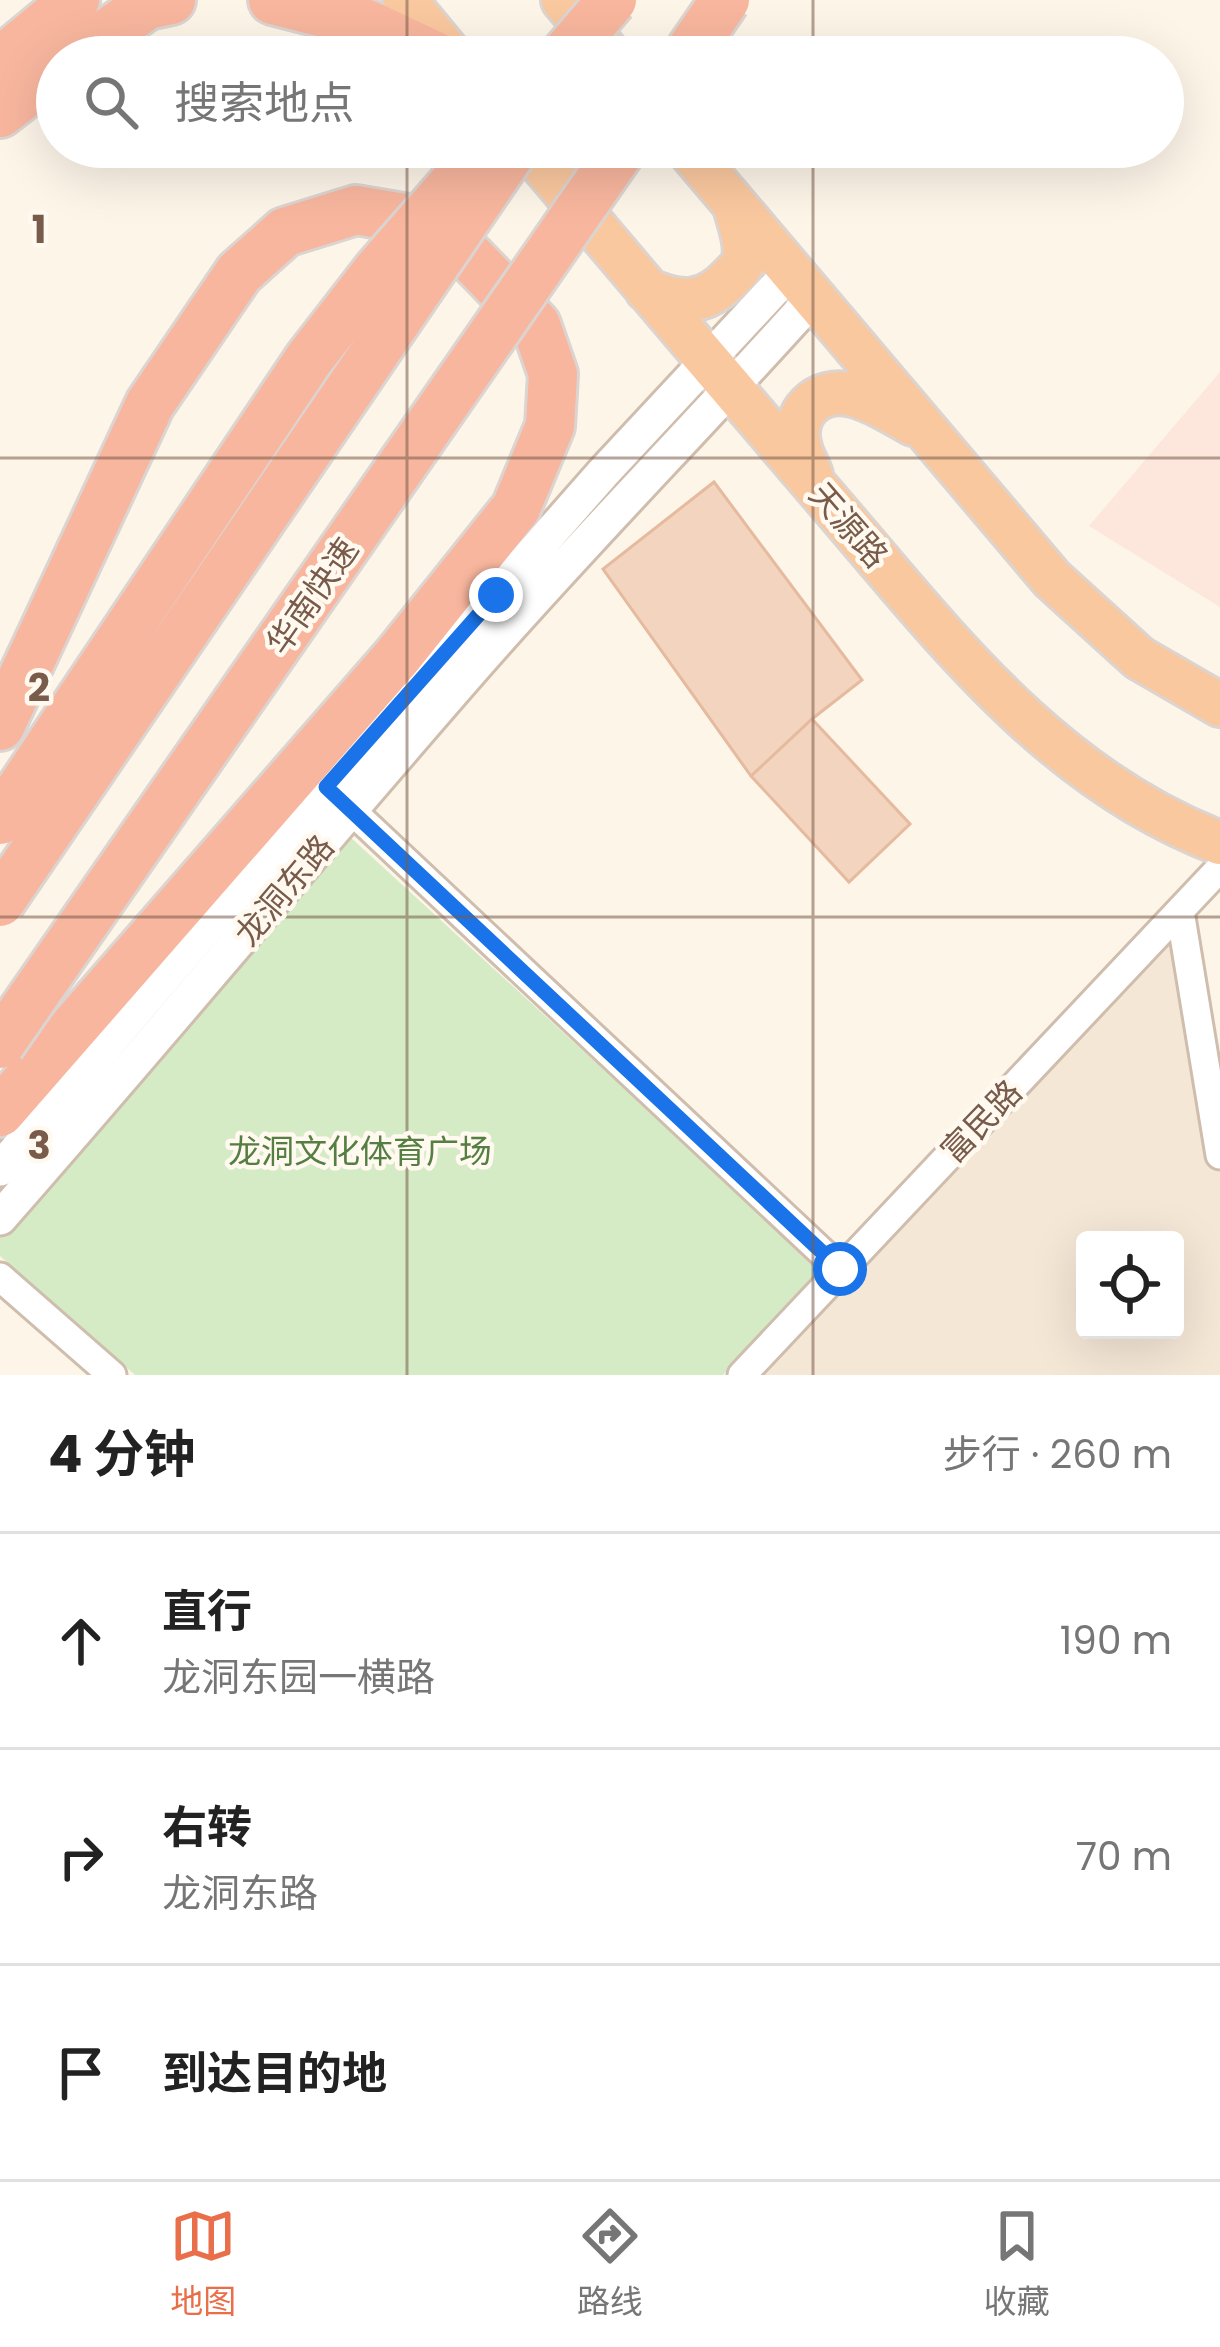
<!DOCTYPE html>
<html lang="zh">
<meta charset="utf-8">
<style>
:root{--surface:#fff;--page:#f2f2f2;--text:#222;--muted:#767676;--line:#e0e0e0;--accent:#e96f4b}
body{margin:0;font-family:Poppins,"Noto Sans SC",sans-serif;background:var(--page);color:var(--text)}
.controls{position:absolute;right:36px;bottom:36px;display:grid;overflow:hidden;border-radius:12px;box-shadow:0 12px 48px #0002}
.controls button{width:108px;height:108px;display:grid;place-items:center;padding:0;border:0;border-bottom:3px solid var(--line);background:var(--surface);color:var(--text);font:60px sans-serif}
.stop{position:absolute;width:36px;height:36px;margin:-27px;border:9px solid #1a73e8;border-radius:50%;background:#fff}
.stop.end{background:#1a73e8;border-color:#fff;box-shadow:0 3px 12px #0008}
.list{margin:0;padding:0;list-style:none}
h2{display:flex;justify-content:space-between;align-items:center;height:156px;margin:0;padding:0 48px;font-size:51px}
h2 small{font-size:39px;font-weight:400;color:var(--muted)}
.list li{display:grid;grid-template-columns:78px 1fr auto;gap:36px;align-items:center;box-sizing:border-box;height:216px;padding:0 48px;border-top:3px solid var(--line)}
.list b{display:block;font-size:45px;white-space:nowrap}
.list p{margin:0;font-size:39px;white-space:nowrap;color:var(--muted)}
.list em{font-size:39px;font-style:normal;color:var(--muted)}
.icon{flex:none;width:66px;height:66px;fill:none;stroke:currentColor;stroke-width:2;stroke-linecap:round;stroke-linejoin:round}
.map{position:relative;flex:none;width:1220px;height:1375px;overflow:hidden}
.search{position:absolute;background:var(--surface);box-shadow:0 12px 48px #0002;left:36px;right:36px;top:36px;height:132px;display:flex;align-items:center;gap:30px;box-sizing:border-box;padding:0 42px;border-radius:66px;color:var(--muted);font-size:45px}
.sheet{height:804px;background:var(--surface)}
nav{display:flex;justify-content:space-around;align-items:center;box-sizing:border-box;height:168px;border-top:3px solid var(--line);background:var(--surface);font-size:33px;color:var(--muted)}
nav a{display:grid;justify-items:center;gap:6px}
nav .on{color:var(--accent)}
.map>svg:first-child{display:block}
.residential{fill:#f5e7d6;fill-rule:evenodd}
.commercial{fill:#fde6dc}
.green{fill:#d5ebc6}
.building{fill:#f3d4bf;stroke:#e6ba9f;stroke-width:3}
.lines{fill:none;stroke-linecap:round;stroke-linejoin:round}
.minor-casing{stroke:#cfbdad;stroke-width:33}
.tertiary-casing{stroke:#cfbdad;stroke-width:39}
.trunk-casing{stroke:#dcd4d0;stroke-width:48}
.motorway-casing{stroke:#dcd4d0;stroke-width:54}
.minor{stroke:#fff;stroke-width:27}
.tertiary{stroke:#fff;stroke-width:33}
.trunk{stroke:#fac89f;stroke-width:42}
.motorway{stroke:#f8b69e;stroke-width:48}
.motorway-bridge-casing{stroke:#dcd4d0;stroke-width:54;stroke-linecap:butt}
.motorway-bridge{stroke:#f8b69e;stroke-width:48}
.route{stroke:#1a73e8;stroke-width:15}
.grid{fill:none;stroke:#785b4b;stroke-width:3;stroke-opacity:0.55}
.labels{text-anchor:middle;stroke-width:9;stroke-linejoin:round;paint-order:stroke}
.street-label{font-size:33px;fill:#785b4b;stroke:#fff9ef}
.park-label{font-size:33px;fill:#547e42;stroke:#fff9ef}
.grid-label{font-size:39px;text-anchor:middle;font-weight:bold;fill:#785b4b;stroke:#fff9ef;stroke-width:9;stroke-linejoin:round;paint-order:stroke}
</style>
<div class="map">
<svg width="1220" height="1375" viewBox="0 0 1220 1375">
<rect width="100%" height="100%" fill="#fdf5e8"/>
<path class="residential" d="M1190 894 1220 1157V1375H742ZM1085 1240H1175V1330H1085Z"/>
<path class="commercial" d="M1220 372V607L1089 526Z"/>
<path class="green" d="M336 824 822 1270 723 1375H135L0 1256V1231Z"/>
<path class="building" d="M714 482 862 680 812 719 751 776 603 569Z
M812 719 910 824 849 882 751 776Z"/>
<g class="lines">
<g class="minor-casing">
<path id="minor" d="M336 796 840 1269
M1180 911 1220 1155
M0 1277 112 1375
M742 1375 1220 868"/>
</g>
<g class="tertiary-casing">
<path id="tertiary" d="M0 1169 327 787 603 473 791 271
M0 1218C160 1036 315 849 475 666 584 541 702 422 813 298"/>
</g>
<g class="trunk-casing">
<path id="trunk" d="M405 0 452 57
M563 0 611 57
M527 147C623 261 719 374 816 487 935 624 1044 776 1220 843
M686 147 1052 579 1139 658 1220 705
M647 290C681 305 705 305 731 277 735 273 741 268 743 262 749 245 739 223 735 206
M811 475C808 466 802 457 800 448 790 413 818 386 853 395 874 401 894 413 913 424"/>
</g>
<g class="motorway-casing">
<path id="motorway" d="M273 0 367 24 437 57
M74 57 147 5 171 0
M0 62 75 0
M0 113 57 69
M0 726 150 404 239 273 285 232 356 210 421 221 470 257 536 325 553 374 550 426 516 508 397 657 0 1112"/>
</g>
<use href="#minor" class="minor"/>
<use href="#tertiary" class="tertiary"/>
<use href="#trunk" class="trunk"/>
<use href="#motorway" class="motorway"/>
<g class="motorway-bridge-casing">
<path id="motorway-bridge" d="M563 57 612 0
M686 57 725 0
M0 820 309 359 378 270 474 160
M0 902 515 147
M0 1044 623 147"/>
</g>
<use href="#motorway-bridge" class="motorway-bridge"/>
</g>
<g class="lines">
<path class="route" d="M496 595 326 787 840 1269"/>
</g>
<path class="grid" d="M407 0V57M813 0V57M407 147V1375M813 147V1375M0 458H1220M0 917H1220"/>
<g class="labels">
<g class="street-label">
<text transform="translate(849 525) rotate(49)" y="12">天源路</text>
<text transform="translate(312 596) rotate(-55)" y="12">华南快速</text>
<text transform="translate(284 890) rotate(-50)" y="12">龙洞东路</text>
<text transform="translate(981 1121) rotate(-46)" y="12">富民路</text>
</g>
<g class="park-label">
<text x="360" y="1163">龙洞文化体育广场</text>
</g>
</g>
<g class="grid-label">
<text x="39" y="243">1</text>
<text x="39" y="701">2</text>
<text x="39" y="1159">3</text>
</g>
</svg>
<div class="controls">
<button><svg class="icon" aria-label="locate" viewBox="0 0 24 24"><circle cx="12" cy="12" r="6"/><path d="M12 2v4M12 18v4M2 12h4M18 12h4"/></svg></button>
</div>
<div class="stop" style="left:840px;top:1269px"></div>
<div class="stop end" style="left:496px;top:595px"></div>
<div class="search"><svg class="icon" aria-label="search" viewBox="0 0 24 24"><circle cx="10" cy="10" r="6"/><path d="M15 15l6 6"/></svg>搜索地点</div>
</div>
<section class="sheet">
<h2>4 分钟<small>步行 · 260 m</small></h2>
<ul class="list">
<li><svg class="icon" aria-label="ahead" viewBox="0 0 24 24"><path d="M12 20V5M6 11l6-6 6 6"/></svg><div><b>直行</b><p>龙洞东园一横路</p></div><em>190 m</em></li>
<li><svg class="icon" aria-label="right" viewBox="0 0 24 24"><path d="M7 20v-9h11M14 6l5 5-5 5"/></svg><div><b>右转</b><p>龙洞东路</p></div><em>70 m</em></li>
<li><svg class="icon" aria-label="arrive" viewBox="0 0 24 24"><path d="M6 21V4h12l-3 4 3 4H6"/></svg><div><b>到达目的地</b></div></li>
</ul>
</section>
<nav>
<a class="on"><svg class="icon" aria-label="map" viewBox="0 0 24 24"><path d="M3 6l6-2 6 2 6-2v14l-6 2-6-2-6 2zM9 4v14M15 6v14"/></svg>地图</a>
<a><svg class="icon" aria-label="directions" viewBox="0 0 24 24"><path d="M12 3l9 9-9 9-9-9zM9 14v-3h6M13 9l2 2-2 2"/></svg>路线</a>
<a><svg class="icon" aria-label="saved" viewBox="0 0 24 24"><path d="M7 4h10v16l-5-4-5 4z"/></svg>收藏</a>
</nav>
